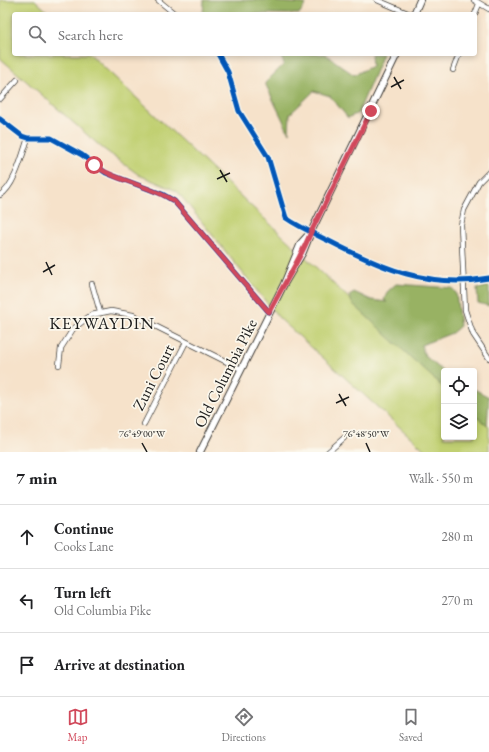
<!DOCTYPE html>
<meta charset="utf-8">
<style>
:root{--surface:#fff;--page:#f6f6f6;--text:#202124;--muted:#757577;--line:#e0e0e0;--accent:#d1495b}
body{margin:0;font-family:"EB Garamond",serif;background:var(--page);color:var(--text)}
.controls{position:absolute;right:12px;bottom:12px;display:grid;overflow:hidden;border-radius:4px;box-shadow:0 2px 6px #0003}
.controls button{width:36px;height:36px;display:grid;place-items:center;padding:0;border:0;border-bottom:1px solid var(--line);background:var(--surface);color:var(--text);font:20px sans-serif}
.stop{position:absolute;width:12px;height:12px;margin:-9px;border:3px solid #d1495b;border-radius:50%;background:#fff}
.stop.end{background:#d1495b;border-color:#fff;box-shadow:0 1px 4px #0008}
.list{margin:0;padding:0;list-style:none}
h2{display:flex;justify-content:space-between;align-items:center;height:52px;margin:0;padding:0 16px;font-size:17px}
h2 small{font-size:13px;font-weight:400;color:var(--muted)}
.list li{display:grid;grid-template-columns:26px 1fr auto;gap:12px;align-items:center;box-sizing:border-box;height:64px;padding:0 16px;border-top:1px solid var(--line)}
.list b{display:block;font-size:15px;white-space:nowrap}
.list p{margin:0;font-size:13px;white-space:nowrap;color:var(--muted)}
.list em{font-size:13px;font-style:normal;color:var(--muted)}
.icon{flex:none;width:22px;height:22px;fill:none;stroke:currentColor;stroke-width:2;stroke-linecap:round;stroke-linejoin:round}
.map{position:relative;flex:none;width:489px;height:452px;overflow:hidden}
.search{position:absolute;background:var(--surface);box-shadow:0 2px 6px #0003;left:12px;right:12px;top:12px;height:44px;display:flex;align-items:center;gap:10px;box-sizing:border-box;padding:0 14px;border-radius:4px;color:var(--muted);font-size:15px}
.sheet{height:244px;background:var(--surface)}
nav{display:flex;justify-content:space-around;align-items:center;box-sizing:border-box;height:56px;border-top:1px solid var(--line);background:var(--surface);font-size:11px;color:var(--muted)}
nav a{display:grid;justify-items:center;gap:2px}
nav .on{color:var(--accent)}
.map>svg:first-child{display:block}
.green{fill:#c1d072;stroke:#6e7647}
.forest{fill:#98b264;stroke:#5a6740}
.lines{fill:none;stroke-linecap:round;stroke-linejoin:round}
.minor-casing{stroke:#3d3a36;stroke-width:6}
.tertiary-casing{stroke:#3d3a36;stroke-width:8}
.minor{stroke:#fff;stroke-width:4.5}
.tertiary{stroke:#fff;stroke-width:6}
.cycleway-casing{stroke:#fbf7ec;stroke-width:8}
.cycleway{stroke:#0057b8;stroke-width:5}
.route{stroke:#d1495b;stroke-width:5}
.ticks{fill:none;stroke:#1c1c1c;stroke-width:1.5}
.labels{text-anchor:middle;stroke-width:3.5;stroke-linejoin:round;paint-order:stroke}
.street-label{font-size:16px;fill:#1c1c1c;stroke:#fbf7ec}
.neighbourhood-label{font-size:17px;letter-spacing:1px;fill:#1c1c1c;stroke:#fbf7ec}
.ticks-label{font-size:10px;text-anchor:middle;fill:#1c1c1c;stroke:#fbf7ec;stroke-width:3.5;stroke-linejoin:round;paint-order:stroke}
</style>
<div class="map">
<svg width="489" height="452" viewBox="0 0 489 452">
<rect width="100%" height="100%" fill="#fbf7ec"/>
<filter id="ink" filterUnits="userSpaceOnUse"><feTurbulence type="fractalNoise" baseFrequency=".025" numOctaves="2"/><feDisplacementMap in="SourceGraphic" scale="8" xChannelSelector="R" yChannelSelector="G"/><feConvolveMatrix kernelMatrix="1 2 1 2 8 2 1 2 1" color-interpolation-filters="sRGB"/></filter>
<filter id="wash" filterUnits="userSpaceOnUse"><feTurbulence type="fractalNoise" baseFrequency=".012" numOctaves="4" result="noise"/><feDisplacementMap in="SourceGraphic" scale="16" xChannelSelector="R" yChannelSelector="G"/><feGaussianBlur stdDeviation="0.9" result="paint"/><feColorMatrix in="noise" values="0 0 0 0 0 0 0 0 0 0 0 0 0 0 0 0 0 1.4 0 .05"/><feComposite in="paint" operator="in"/></filter>
<g filter="url(#wash)">
<rect width="100%" height="100%" fill="#f6e2ca"/>
<path class="green" d="M0 0H35L50 14H14V54H90L444 388V437H474V414L489 427V452H427L279 318 177 191 139 175 101 147 0 58Z"/>
<path class="forest" d="M204 0H276L277 2 306 4 299 14H203Z
M280 54H325L354 75 372 66 371 54H383L358 113 348 118 330 96 314 91 290 114 289 133 265 83 284 64Z
M396 284 452 288 456 293 460 326 452 333 421 345 425 356 444 372V388L352 303 349 295 354 292 371 300 387 302 384 300 387 292Z
M489 286V306L478 303 477 289Z
M474 389 489 397 487 426 474 414Z"/>
</g>
<g filter="url(#ink)">
<g class="lines">
<g class="minor-casing">
<path id="minor" d="M158 0 175 14
M377 0 410 14
M474 0 489 9
M475 14 479 4
M218 54 228 72 239 111 268 157 286 218C299 227 315 234 329 241 381 268 429 289 489 278
M453 70 459 54
M0 99 17 80
M0 119 22 136 28 138H51L82 155 106 173 162 194 174 201 269 312
M489 172 479 182 464 210 461 225 465 310 473 334 489 358
M0 195C14 188 23 153 28 138
M92 284 100 312
M59 365 61 348 73 329 91 315 111 311 133 315 241 369
M144 424 186 342
M328 452 344 438"/>
</g>
<g class="tertiary-casing">
<path id="tertiary" d="M414 14 420 0
M311 232 397 54
M200 452 284 284 303 252 311 232 301 243 284 284"/>
</g>
<use href="#minor" class="minor"/>
<use href="#tertiary" class="tertiary"/>
<g class="cycleway-casing">
<path id="cycleway" d="M218 54 228 72 239 111 268 157 286 218C299 227 315 234 329 241 381 268 429 289 489 278
M0 119 22 136 28 138H51L82 155 106 173 162 194 174 201 269 312"/>
</g>
<use href="#cycleway" class="cycleway"/>
</g>
</g>
<g class="lines" filter="url(#ink)">
<path class="route" d="M94 165C118 182 149 185 174 201L269 312C283 285 300 260 311 232L371 111"/>
</g>
<path class="ticks" d="M394 77 401 89M391 87 404 80M220 170 227 182M217 179 230 173M46 262 52 275M43 272 55 265M339 394 346 406M336 403 349 397M142 443 147 452M366 443 370 452"/>
<g class="labels">
<g class="street-label">
<text transform="translate(225 373) rotate(-63)" y="6">Old Columbia Pike</text>
<text transform="translate(153 377) rotate(-63)" y="6">Zuni Court</text>
</g>
<g class="neighbourhood-label">
<text x="102" y="329">KEYWAYDIN</text>
</g>
</g>
<g class="ticks-label">
<text x="142" y="437">76°49'00"W</text>
<text x="366" y="437">76°48'50"W</text>
</g>
</svg>
<div class="controls">
<button><svg class="icon" aria-label="locate" viewBox="0 0 24 24"><circle cx="12" cy="12" r="6"/><path d="M12 2v4M12 18v4M2 12h4M18 12h4"/></svg></button>
<button><svg class="icon" aria-label="layers" viewBox="0 0 24 24"><path d="M12 4l9 5-9 5-9-5zM3 14l9 5 9-5"/></svg></button>
</div>
<div class="stop" style="left:94px;top:165px"></div>
<div class="stop end" style="left:371px;top:111px"></div>
<div class="search"><svg class="icon" aria-label="search" viewBox="0 0 24 24"><circle cx="10" cy="10" r="6"/><path d="M15 15l6 6"/></svg>Search here</div>
</div>
<section class="sheet">
<h2>7 min<small>Walk · 550 m</small></h2>
<ul class="list">
<li><svg class="icon" aria-label="ahead" viewBox="0 0 24 24"><path d="M12 20V5M6 11l6-6 6 6"/></svg><div><b>Continue</b><p>Cooks Lane</p></div><em>280 m</em></li>
<li><svg class="icon" aria-label="left" viewBox="0 0 24 24"><path d="M17 20v-9H6M10 6l-5 5 5 5"/></svg><div><b>Turn left</b><p>Old Columbia Pike</p></div><em>270 m</em></li>
<li><svg class="icon" aria-label="arrive" viewBox="0 0 24 24"><path d="M6 21V4h12l-3 4 3 4H6"/></svg><div><b>Arrive at destination</b></div></li>
</ul>
</section>
<nav>
<a class="on"><svg class="icon" aria-label="map" viewBox="0 0 24 24"><path d="M3 6l6-2 6 2 6-2v14l-6 2-6-2-6 2zM9 4v14M15 6v14"/></svg>Map</a>
<a><svg class="icon" aria-label="directions" viewBox="0 0 24 24"><path d="M12 3l9 9-9 9-9-9zM9 14v-3h6M13 9l2 2-2 2"/></svg>Directions</a>
<a><svg class="icon" aria-label="saved" viewBox="0 0 24 24"><path d="M7 4h10v16l-5-4-5 4z"/></svg>Saved</a>
</nav>
